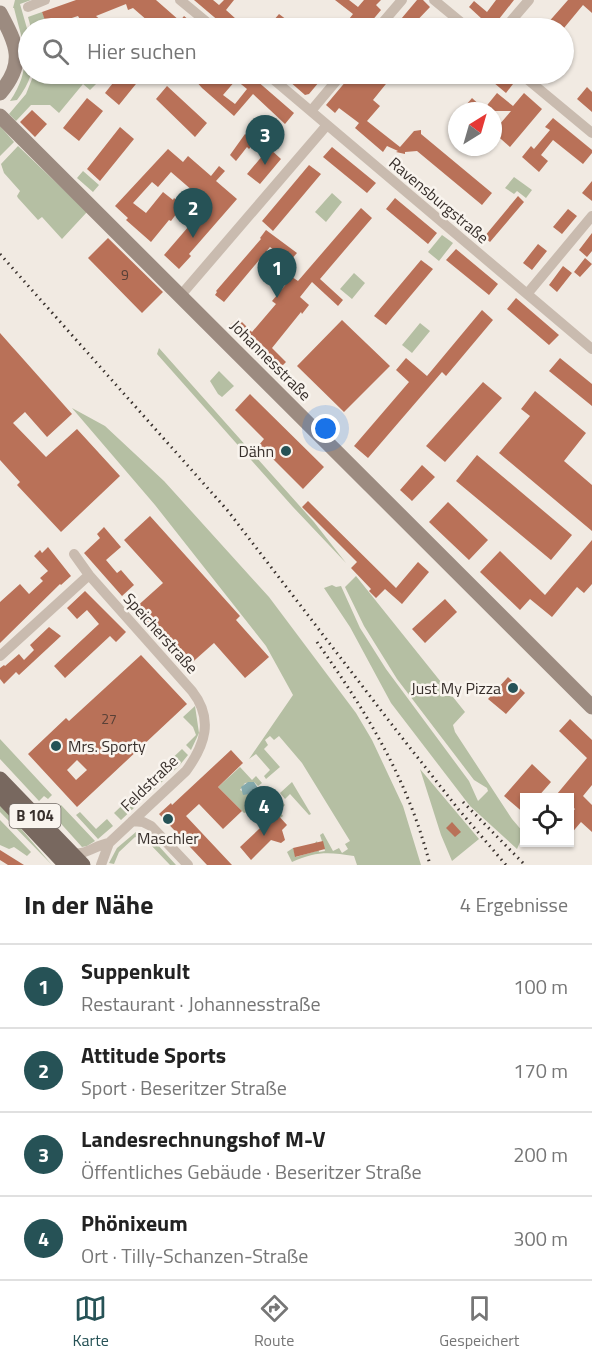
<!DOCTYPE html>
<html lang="de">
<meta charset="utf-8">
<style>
:root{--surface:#fff;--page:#f2f2f2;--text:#222;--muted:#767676;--line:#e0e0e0;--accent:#265256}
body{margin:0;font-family:"Titillium Web",sans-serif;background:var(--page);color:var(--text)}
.controls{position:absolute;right:18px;bottom:18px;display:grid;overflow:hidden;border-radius:0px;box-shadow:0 2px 4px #0004}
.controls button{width:54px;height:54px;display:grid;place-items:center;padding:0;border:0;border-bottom:2px solid var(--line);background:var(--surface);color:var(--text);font:30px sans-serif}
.compass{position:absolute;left:448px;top:102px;width:54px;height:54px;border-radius:50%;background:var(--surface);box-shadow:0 2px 4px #0004;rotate:37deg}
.you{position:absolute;left:326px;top:429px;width:21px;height:21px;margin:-15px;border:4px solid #fff;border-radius:50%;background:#1a73e8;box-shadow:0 0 0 9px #1a73e833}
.badge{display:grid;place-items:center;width:39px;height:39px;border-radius:50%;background:var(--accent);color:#fff;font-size:20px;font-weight:700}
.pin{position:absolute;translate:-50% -50px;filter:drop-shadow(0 2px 3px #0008)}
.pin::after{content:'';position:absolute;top:32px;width:21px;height:18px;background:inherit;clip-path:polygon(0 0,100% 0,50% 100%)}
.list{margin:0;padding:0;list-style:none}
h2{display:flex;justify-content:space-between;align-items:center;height:78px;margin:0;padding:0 24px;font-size:26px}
h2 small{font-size:20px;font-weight:400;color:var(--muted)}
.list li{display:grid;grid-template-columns:39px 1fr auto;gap:18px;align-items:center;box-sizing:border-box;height:84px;padding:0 24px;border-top:2px solid var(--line)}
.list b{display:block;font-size:22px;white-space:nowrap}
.list p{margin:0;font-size:20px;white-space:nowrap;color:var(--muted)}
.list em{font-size:20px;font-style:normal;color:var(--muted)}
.icon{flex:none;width:33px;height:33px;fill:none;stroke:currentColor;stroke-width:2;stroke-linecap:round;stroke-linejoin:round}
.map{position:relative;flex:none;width:592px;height:865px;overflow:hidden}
.search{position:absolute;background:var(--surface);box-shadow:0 2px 4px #0004;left:18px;right:18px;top:18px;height:66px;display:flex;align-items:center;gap:15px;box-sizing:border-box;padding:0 21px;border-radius:33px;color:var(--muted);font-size:22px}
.sheet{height:414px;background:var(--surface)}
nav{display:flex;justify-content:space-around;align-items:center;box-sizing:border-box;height:84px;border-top:2px solid var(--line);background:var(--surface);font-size:16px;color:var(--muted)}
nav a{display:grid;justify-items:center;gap:3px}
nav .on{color:var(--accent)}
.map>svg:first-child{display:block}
.green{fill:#b5bfa3}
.water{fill:#84a9ac}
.building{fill:#b97158;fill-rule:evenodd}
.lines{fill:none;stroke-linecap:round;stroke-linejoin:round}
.street{stroke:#c9bbaf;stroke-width:10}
.secondary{stroke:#9c8b80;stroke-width:15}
.primary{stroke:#78685f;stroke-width:15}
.rail{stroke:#38302c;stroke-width:3;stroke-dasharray:1.5 4.5;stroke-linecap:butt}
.poi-dot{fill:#265256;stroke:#f9f4ee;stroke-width:2}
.labels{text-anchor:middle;stroke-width:5;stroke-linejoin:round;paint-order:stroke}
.number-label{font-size:14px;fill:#584037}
.shield{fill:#f9f4ee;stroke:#726b66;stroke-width:1.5}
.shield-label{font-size:15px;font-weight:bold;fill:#38302c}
.street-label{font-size:16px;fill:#38302c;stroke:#f9f4ee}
.poi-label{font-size:16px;fill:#38302c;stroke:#f9f4ee;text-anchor:end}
</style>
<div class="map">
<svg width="592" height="865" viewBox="0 0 592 865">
<rect width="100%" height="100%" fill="#f1eae2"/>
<path class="green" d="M15 0H31L20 4 28 32V74H31C28 84 23 92 17 100L10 101C34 65 23 45 14 8H13Z
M42 12 49 28H31L28 17Z
M34 74H93L90 77 97 83 90 90 83 84 59 113 50 105H31L16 121 9 114 26 94Z
M0 126 14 142 0 156Z
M18 146 87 212 62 239 42 217 38 220 18 198 17 196 20 191 4 173 1 164Z
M83 171 99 185 93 192 77 178Z
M514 177 532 190 526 198 517 191 514 194 505 188Z
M332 193 342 202 326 222 315 212Z
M442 235 453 243 439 261 428 252Z
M354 273 365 283 352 299 340 289Z
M420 323 430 331 412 353 402 345Z
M159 348 314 522 346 563 293 507 157 354Z
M219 371 234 386 222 397 218 394 210 381Z
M72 408 105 426 164 481 269 597 356 713 372 740 403 806 421 865H357L354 856C329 852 316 851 292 862L287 852 293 848 296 857 316 851 315 843 317 841 319 852 325 851 320 835 323 833 333 851 339 848 342 853 348 849 345 844 350 841 302 763 279 736 274 740 270 736 265 740 268 745 264 749 280 767 266 779 264 776 270 770 256 754 249 759 293 695 266 646 155 505Z
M356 576 465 712 453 725 455 732 512 819 524 833 517 849 470 806 391 703 350 627 324 588 332 585 336 587 341 586 360 628 386 669 469 781 478 801 488 791 487 788 474 780 397 679 364 626 345 587Z
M195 706 199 733 191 750 186 745 196 735 193 727 183 717Z
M0 739 52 795 48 799 44 796 39 801 0 759Z
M182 749 188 755 179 766 121 820 114 813Z
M240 767 252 780 256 776 262 783 258 786 254 782 245 783 240 790 249 794 264 787C262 799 256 809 244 813L218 787Z
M420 769 479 839 452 861 441 835Z
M292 782 311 814 309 815 290 794 285 799 280 793Z
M277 796 285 805 279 811 283 816 280 818 268 821 264 816 277 799Z
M0 804 52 865 0 812Z
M61 805 95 841 87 846 82 847 55 817 60 812 58 808Z
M80 812 96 829 107 819 113 826 98 839 76 815Z
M0 820 31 852 27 856 14 847 9 849 0 845Z
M136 832 157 844 176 865H170L148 842 135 837 119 852 114 864 109 863 117 848Z"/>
<path class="water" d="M248 782H254L258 788 249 794 243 795 241 787Z"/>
<path class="building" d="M76 0H156L180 21 184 16 199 28H174L175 27 166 20 158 28H156L133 8 128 10 126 4 96 16 103 22 98 28H85L78 16 47 26 42 12Z
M194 0H213L219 5 224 0H234L226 10 246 28H227Z
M335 0H349L358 7 364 0H381L376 5 381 10 366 28H342L353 14Z
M417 0H423L430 7 410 28H400L396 25Z
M496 0H514L492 28H484L479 24 482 19 469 7 474 1 487 12Z
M568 0H592V13L583 5 564 28H550L546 25Z
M279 14 287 20 280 28H267Z
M442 18 455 28H433Z
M120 74H144L119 105 105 93Z
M190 74H213L224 83 231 75 229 74H249L294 113 285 124 253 94 234 116 202 88 195 80 196 79ZM236 80 247 89 235 104 223 95Z
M281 74H308L319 82 309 94 305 95Z
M352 74H394L373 100 380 106 367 121 400 147 414 131 421 130V134L492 193 482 205 417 151 405 152V154L396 152 398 151 387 146 383 152 355 128 359 123 339 108 335 113 326 105Z
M479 74H500L513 84 506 93 487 77 482 83 476 77Z
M167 86 207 123 195 137 156 99Z
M587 87 592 92V112L577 99Z
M497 93 513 106 524 93 542 109 510 147 493 132 511 111H461L472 98 484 109Z
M87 98 103 111 79 141 63 128Z
M32 110 47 124 35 137 20 122Z
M553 118 592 150V153L583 164 553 140 541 155 548 161 539 172 522 157 531 146 534 149 550 130 545 127Z
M120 127 134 139 100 181 87 169Z
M254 130 263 138 258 144 255 142 249 149 247 147 236 161 230 155 245 134 248 137Z
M332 147 376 183 367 193 323 157Z
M269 148 281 159 260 184 247 174Z
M168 149 183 162 188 156 211 176 219 166 225 171 216 181 237 199 189 254 191 256 179 269 164 255 208 204 171 172 158 187 152 182 133 203 146 213 163 192 173 200 174 198 182 205 176 212 177 213 171 221 169 220 151 242 126 220 128 218 115 206Z
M309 165 321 174 273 231 262 221Z
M592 181V201L582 193Z
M518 196 524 202 490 242 484 237Z
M395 198 437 233 428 244 386 209Z
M361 208 372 218 320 279 343 300 338 306 312 282 300 297 309 305 302 314 301 312 272 348 286 362 274 374 228 327 238 318 252 332 276 304 272 301 292 277 298 281Z
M568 209 577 216 562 234 553 227Z
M266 230 297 253 289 262 270 247 224 302 215 295 217 292 216 291 261 239 260 238Z
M592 233V251L587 257 579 250Z
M108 238 163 292 142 313 88 258Z
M538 244 547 251 532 270 523 263Z
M456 249 498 284 489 295 446 260Z
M585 258 592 264 580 277 574 272Z
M421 260 433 269 386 325 374 316Z
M563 266 572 273 557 292 549 285Z
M516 298 559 335 549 345 507 309Z
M482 310 493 320 446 376 442 372 368 458 354 446 409 382 396 370 406 358 427 376Z
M342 320 390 366 344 412 297 366Z
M0 333 72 414 47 437 25 412 13 423 46 457 77 429 120 476 61 532 17 485 20 482 0 460Z
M560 358 592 384V406L549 371Z
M483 382 502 398 445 462 426 446Z
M535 391 586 433 564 461 592 485V531L499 453 530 416 521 409Z
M250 394 324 467 303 489 259 445 264 439 235 410Z
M477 455 572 535 551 560 456 481Z
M422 465 435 477 412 501 400 490Z
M308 501 396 588 418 562 429 572 402 604 385 589 376 598 369 591 371 589 351 568 357 562 302 507Z
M448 502 488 540 469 560 429 522Z
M150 516 240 616 236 620 269 657 245 678 214 643 187 667 134 609 163 583 124 540Z
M104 527 121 547 106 560 117 573 121 570 134 585 122 596 84 553 100 538 97 534Z
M592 540V584L584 593 577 587 552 617 530 599 520 610 480 572 500 551 545 595Z
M48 547 71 576 61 585 60 584 0 643V602L20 584 29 594 43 581 40 578 48 571 34 556 40 550 42 553Z
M85 591 126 632 116 642 110 636 65 678 54 666 99 624 87 610 77 619 67 608Z
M445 599 457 612 425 643 412 629Z
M49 627 61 636 19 675 16 672 4 684 0 679V668L4 665 5 666 19 654 24 660 34 650 30 645Z
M141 655 187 704 77 807 28 754 66 718 69 721ZM77 760 87 770 76 780 67 770Z
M508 677 525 693 506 714 488 699Z
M570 719 592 740V785L583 796 592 805V832L581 822 570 835V815L575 809 570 804V798H562L557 794 587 758 559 731Z
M231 750 243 763 218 787 242 811 223 829 199 804 186 816 232 865H207L159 814 171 803 172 805Z
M532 764 551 782 537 798H525V814L504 796Z
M276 813 287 825 282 830 285 840 281 843 271 840 251 860 240 847Z
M452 822 461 832 455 837 446 828Z
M323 841 325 849 295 857 293 848Z
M0 850 24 865H8L0 860Z"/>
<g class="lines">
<path class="street" d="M180 0 214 28
M434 0 468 28
M28 7 45 0
M378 28 402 0
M505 28 529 0
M267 74 592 349
M521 74 592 133
M311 111 342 74
M527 294 592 216
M181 295 327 125
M74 554 89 575 192 691C214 719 205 745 186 771L109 843 101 865
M0 656 89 575
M132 821 143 822 151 826 188 865
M71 853C86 856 95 845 109 843"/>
<path class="secondary" d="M0 13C17 45 26 63 0 93
M0 116 592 707"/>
<path class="primary" d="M0 779 83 865
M0 795 66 865"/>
<path class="rail" d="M0 254 228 511 396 730 459 810 506 865
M317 642C367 713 408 779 430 865
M463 802 525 865"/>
</g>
<g class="poi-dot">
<circle cx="286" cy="451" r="6"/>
<circle cx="513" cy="688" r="6"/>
<circle cx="56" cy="746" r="6"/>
<circle cx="168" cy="819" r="6"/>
</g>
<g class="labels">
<g class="number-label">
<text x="125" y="280">9</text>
<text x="109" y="724">27</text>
</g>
<rect class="shield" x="9.5" y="804" width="51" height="24" rx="4.5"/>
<g class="shield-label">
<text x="35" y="821">B 104</text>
</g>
<g class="street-label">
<text transform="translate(439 200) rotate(40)" y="6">Ravensburgstraße</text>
<text transform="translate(271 360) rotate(45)" y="6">Johannesstraße</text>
<text transform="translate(161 633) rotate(48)" y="6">Speicherstraße</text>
<text transform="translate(149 783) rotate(-44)" y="6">Feldstraße</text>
</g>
<g class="poi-label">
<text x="274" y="457">Dähn</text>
<text x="501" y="694">Just My Pizza</text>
<text x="68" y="752" text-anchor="start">Mrs. Sporty</text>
<text x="168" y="844" text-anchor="middle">Maschler</text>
</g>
</g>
</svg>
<div class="controls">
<button><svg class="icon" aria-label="locate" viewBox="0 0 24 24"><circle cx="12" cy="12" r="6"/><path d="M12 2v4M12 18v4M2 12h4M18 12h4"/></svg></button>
</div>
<svg class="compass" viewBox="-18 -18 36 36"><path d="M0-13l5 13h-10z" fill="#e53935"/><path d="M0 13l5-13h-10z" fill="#767676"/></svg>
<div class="you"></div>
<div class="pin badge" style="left:277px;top:298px">1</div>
<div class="pin badge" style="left:193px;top:238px">2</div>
<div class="pin badge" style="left:265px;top:165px">3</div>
<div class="pin badge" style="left:264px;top:836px">4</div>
<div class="search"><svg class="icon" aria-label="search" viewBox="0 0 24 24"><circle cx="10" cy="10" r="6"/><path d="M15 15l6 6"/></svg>Hier suchen</div>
</div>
<section class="sheet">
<h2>In der Nähe<small>4 Ergebnisse</small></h2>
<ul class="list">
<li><span class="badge">1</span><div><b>Suppenkult</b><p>Restaurant · Johannesstraße</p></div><em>100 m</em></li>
<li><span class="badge">2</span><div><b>Attitude Sports</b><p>Sport · Beseritzer Straße</p></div><em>170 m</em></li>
<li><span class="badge">3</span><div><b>Landesrechnungshof M-V</b><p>Öffentliches Gebäude · Beseritzer Straße</p></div><em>200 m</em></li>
<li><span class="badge">4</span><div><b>Phönixeum</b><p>Ort · Tilly-Schanzen-Straße</p></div><em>300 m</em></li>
</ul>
</section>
<nav>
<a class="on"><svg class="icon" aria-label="map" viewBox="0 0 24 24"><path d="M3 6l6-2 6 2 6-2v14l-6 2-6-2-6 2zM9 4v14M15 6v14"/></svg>Karte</a>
<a><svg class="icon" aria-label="directions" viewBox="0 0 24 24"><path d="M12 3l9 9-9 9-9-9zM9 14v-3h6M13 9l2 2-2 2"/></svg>Route</a>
<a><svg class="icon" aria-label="saved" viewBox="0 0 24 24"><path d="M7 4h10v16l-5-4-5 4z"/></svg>Gespeichert</a>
</nav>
